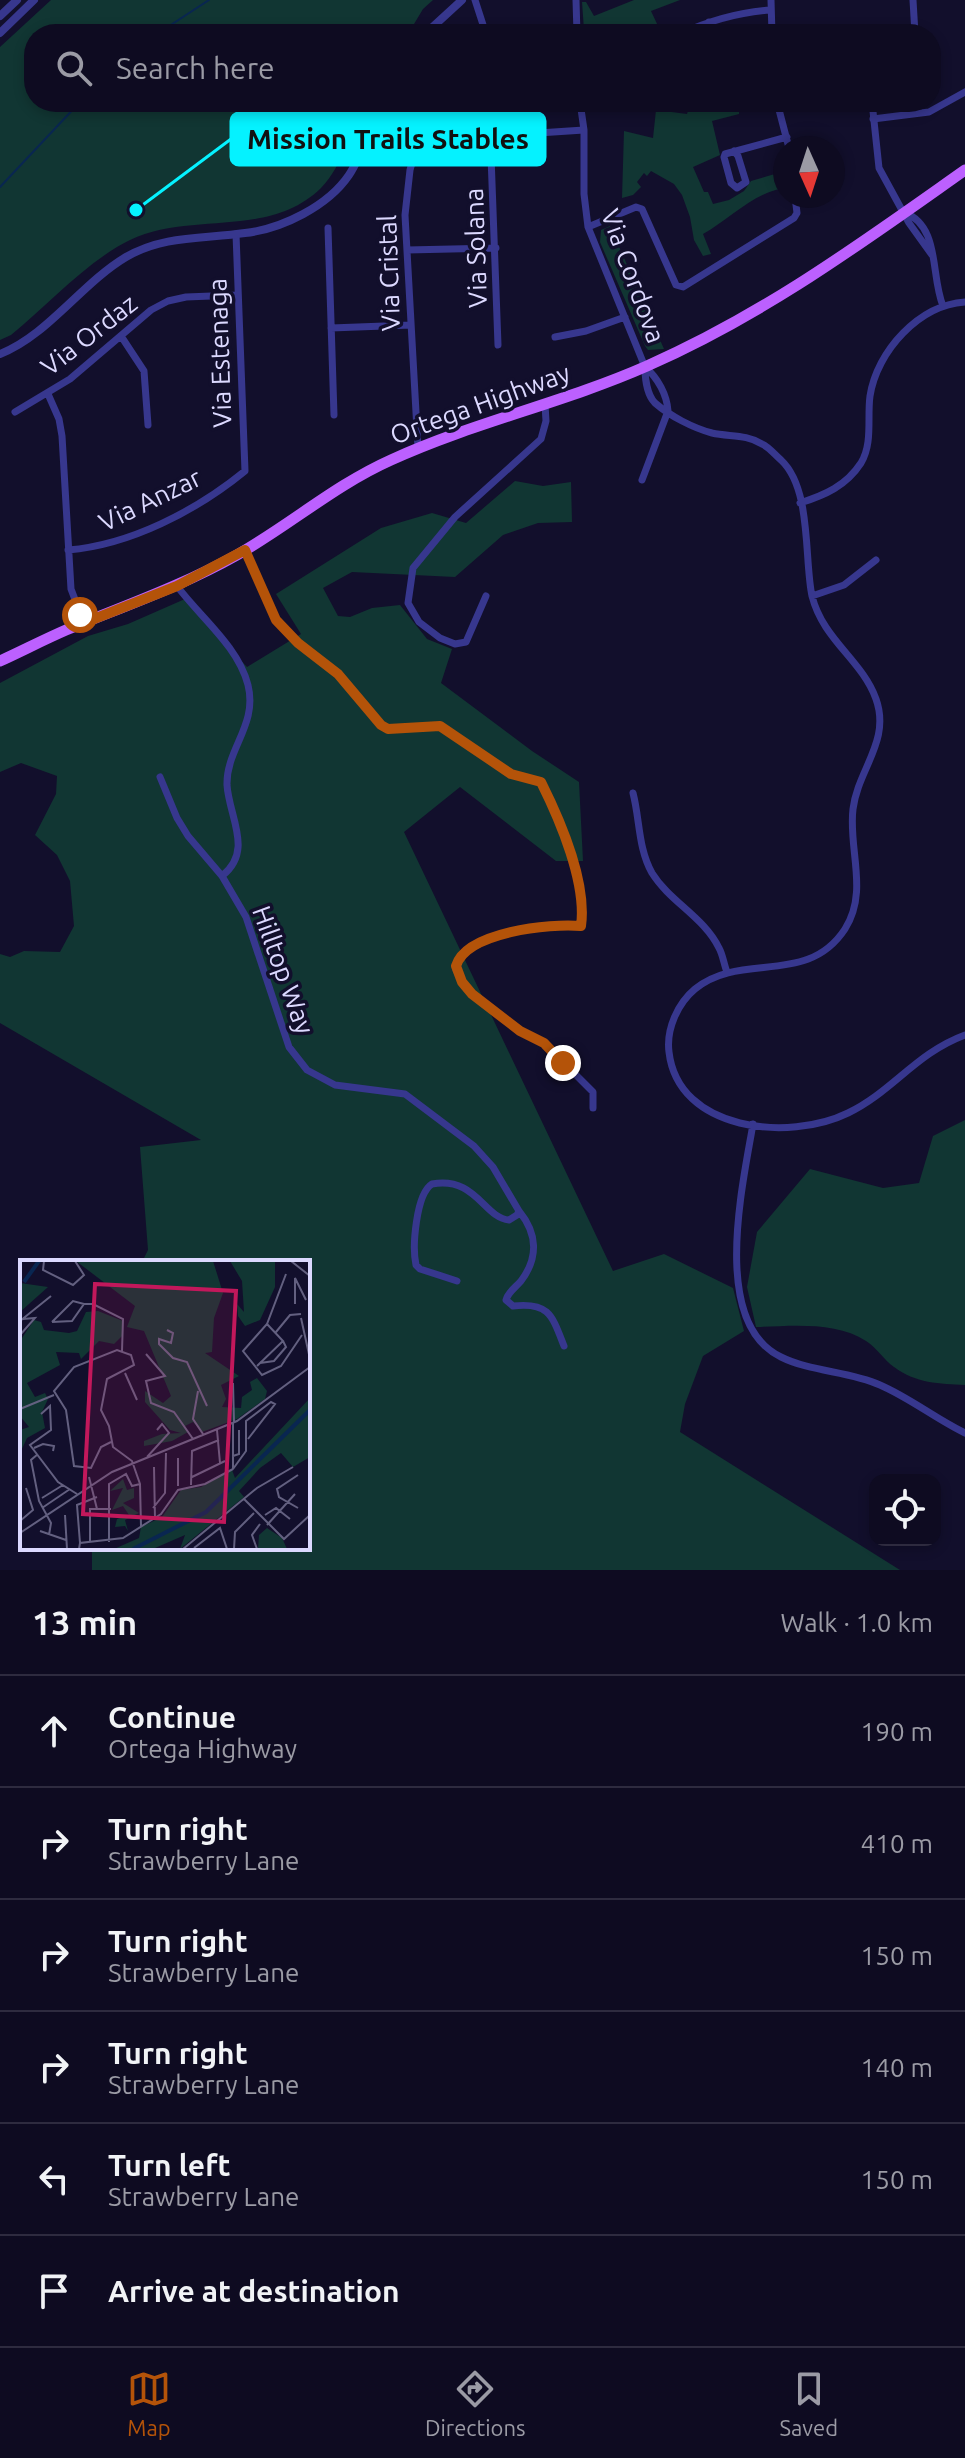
<!DOCTYPE html>
<meta charset="utf-8">
<style>
:root{--surface:#0e0b21;--page:#1c192e;--text:#f1f3f6;--muted:#9b9ba5;--line:#2e2b3f;--accent:#b45309}
body{margin:0;font-family:Ubuntu,sans-serif;background:var(--page);color:var(--text)}
.controls{position:absolute;right:24px;bottom:24px;display:grid;overflow:hidden;border-radius:16px;box-shadow:0 4px 12px #0003}
.controls button{width:72px;height:72px;display:grid;place-items:center;padding:0;border:0;border-bottom:2px solid var(--line);background:var(--surface);color:var(--text);font:40px sans-serif}
.compass{position:absolute;left:773px;top:136px;width:72px;height:72px;border-radius:50%;background:var(--surface);box-shadow:0 4px 12px #0003;rotate:177deg}
.stop{position:absolute;width:24px;height:24px;margin:-18px;border:6px solid #b45309;border-radius:50%;background:#fff}
.stop.end{background:#b45309;border-color:#fff;box-shadow:0 2px 8px #0008}
.list{margin:0;padding:0;list-style:none}
h2{display:flex;justify-content:space-between;align-items:center;height:104px;margin:0;padding:0 32px;font-size:34px}
h2 small{font-size:26px;font-weight:400;color:var(--muted)}
.list li{display:grid;grid-template-columns:52px 1fr auto;gap:24px;align-items:center;box-sizing:border-box;height:112px;padding:0 32px;border-top:2px solid var(--line)}
.list b{display:block;font-size:30px;white-space:nowrap}
.list p{margin:0;font-size:26px;white-space:nowrap;color:var(--muted)}
.list em{font-size:26px;font-style:normal;color:var(--muted)}
.icon{flex:none;width:44px;height:44px;fill:none;stroke:currentColor;stroke-width:2;stroke-linecap:round;stroke-linejoin:round}
.map{position:relative;flex:none;width:965px;height:1570px;overflow:hidden}
.search{position:absolute;background:var(--surface);box-shadow:0 4px 12px #0003;left:24px;right:24px;top:24px;height:88px;display:flex;align-items:center;gap:20px;box-sizing:border-box;padding:0 28px;border-radius:32px;color:var(--muted);font-size:30px}
.sheet{height:776px;background:var(--surface)}
nav{display:flex;justify-content:space-around;align-items:center;box-sizing:border-box;height:112px;border-top:2px solid var(--line);background:var(--surface);font-size:22px;color:var(--muted)}
nav a{display:grid;justify-items:center;gap:4px}
nav .on{color:var(--accent)}
.map>svg:first-child{display:block}
.green{fill:#113633}
.lines{fill:none;stroke-linecap:round;stroke-linejoin:round}
.stream{stroke:#092651;stroke-width:2}
.minor{stroke:#37378e;stroke-width:7}
.tertiary{stroke:#37378e;stroke-width:8}
.primary{stroke:#bc60ff;stroke-width:11}
.route{stroke:#b45309;stroke-width:10}
.labels{text-anchor:middle;stroke-width:7;stroke-linejoin:round;paint-order:stroke}
.street-label{font-size:26px;fill:#dcd9ff;stroke:#120f2c}
.inset-river{fill:none;stroke:#092651;stroke-width:4}
.inset-road{fill:none;stroke:#636080;stroke-width:2}
.view{fill:#c2185b;fill-opacity:0.15;stroke:#c2185b;stroke-width:4}
.inset-edge{fill:none;stroke:#dcd9ff;stroke-width:4}
.leader{fill:none;stroke:#05f2ff;stroke-width:3}
.callout-dot{fill:#05f2ff;stroke:#120f2c;stroke-width:3}
.callout{fill:#05f2ff;stroke:#05f2ff;stroke-width:3}
.callout-label{font-size:28px;text-anchor:middle;font-weight:bold;fill:#111}
</style>
<div class="map">
<svg width="965" height="1570" viewBox="0 0 965 1570">
<rect width="100%" height="100%" fill="#120f2c"/>
<path class="green" d="M51 0H433L423 9 408 34H34V102H366C349 129 344 165 321 188 269 239 191 211 130 240 87 261 48 305 11 335L0 340V47Z
M634 0H680L651 11 658 26 670 34H614L612 29 584 30 582 2H586L594 16Z
M691 102H739V114L712 121 720 155 693 167 704 192H708L713 204 729 200 744 191 751 181 785 171V188C754 192 730 219 703 234L711 254 703 256 694 240 690 217 682 195 674 184 651 171 647 176 644 173 637 182 641 187 633 195 622 198 624 131 653 138 656 110 687 114Z
M610 226 664 349 648 350 645 346 600 242 601 230Z
M515 481 543 486 571 482 572 522 538 523 503 535 455 577 352 572 323 588 338 616 350 617 372 608 400 605 427 639 452 649 441 683 532 751 579 782 583 861H556L460 787 404 832 613 1271 664 1254 733 1288 744 1331 703 1356 685 1404 680 1432 900 1570H92V1548H308V1262H142L148 1250 140 1147 201 1140 0 1023V954L10 957 24 951 60 952 74 926 70 881 57 855 35 835 56 794 57 776 21 763 0 772V683L88 636 128 624 185 599 247 667 301 634 276 594 381 528 432 513 466 523Z
M965 1120V1385C940 1384 915 1383 894 1367 884 1360 877 1348 866 1341 836 1321 791 1326 756 1327L747 1287 757 1232 810 1169 883 1188 919 1183 933 1136Z"/>
<g class="lines">
<path class="stream" d="M157 34 209 0
M0 187 80 102"/>
<path class="minor" d="M475 0 486 34
M576 0 577 34
M771 0 772 34
M913 0 915 34
M680 34C709 21 739 12 771 10
M708 34 709 22
M489 102 498 345
M580 102 584 130V194L588 227 645 367C645 378 647 395 655 403 670 416 693 428 712 433 729 437 746 434 762 444 769 447 775 455 781 460 812 489 804 559 812 596 823 640 862 660 876 699 891 741 858 769 853 809 848 849 869 891 845 929 807 987 742 951 695 989 678 1003 666 1029 669 1052 678 1131 789 1142 848 1113 892 1092 916 1053 965 1035
M777 102 789 148
M872 102 879 168 909 223 932 255
M873 119 929 112 965 92
M491 136 584 130
M734 151 738 156 746 182 737 188 731 183 724 157 725 154 787 137
M904 212C941 227 930 274 943 306
M588 227 636 207 642 209 676 285 683 287 794 218 797 213 795 196
M328 228 334 415
M407 250 496 248
M331 328 411 325
M121 336 144 371 148 425
M555 337 586 331 625 317
M48 394 59 419 62 436 71 589 84 623
M15 412 70 379 151 310 168 301 186 297 237 295
M418 448 405 215 410 170 419 138 436 102
M642 480 668 411C667 395 658 378 645 367
M800 503C825 495 846 486 861 463 873 443 867 418 870 396 877 351 919 305 965 302
M68 550C130 545 196 511 245 471L236 234
M245 550 276 620 298 643 338 674 381 725 388 729 440 726 511 774 541 782C560 819 587 884 581 926 544 923 487 932 460 957L456 970 464 986 472 994 520 1031 544 1043 593 1092V1108
M177 586C200 617 238 646 248 685 258 725 226 749 227 785 229 817 254 851 222 876
M486 596 466 642 455 644 440 638 419 622 408 603 413 568 455 517 541 439 546 421 545 405
M812 596 844 585 876 560
M160 777 177 818 188 836 222 876 246 917 289 1047 307 1070 335 1085 405 1094 474 1146 493 1167 519 1211 517 1215 509 1220C484 1218 476 1176 432 1184 416 1194 412 1247 416 1265L420 1269 457 1281
M633 793C640 820 638 848 652 873 670 902 704 917 719 948 723 955 724 965 727 972
M753 1124C743 1184 710 1323 781 1357 811 1372 849 1371 880 1385 910 1398 936 1419 965 1433
M519 1211C537 1233 539 1257 521 1281 515 1288 508 1292 506 1300L513 1306C549 1302 552 1315 564 1346"/>
<path class="tertiary" d="M0 16 17 0
M0 33 34 0
M425 34 462 0
M0 354C47 336 82 283 126 257 164 235 203 239 245 233 282 229 328 206 349 175 364 152 370 126 382 102"/>
<path class="primary" d="M0 661C22 651 43 640 66 630 124 606 182 586 237 555 290 525 335 485 391 460 474 422 563 403 647 366 765 314 860 244 965 170"/>
</g>
<g class="lines">
<path class="route" d="M80 615 84 623 177 586 245 550 276 620 298 643 338 674 381 725 388 729 440 726 511 774 541 782C560 820 587 883 581 926 550 923 466 932 456 966L462 982 472 994 520 1031 544 1043 563 1063"/>
</g>
<g class="labels">
<g class="street-label">
<text transform="translate(476 248) rotate(-92)" y="9">Via Solana</text>
<text transform="translate(389 273) rotate(-92)" y="9">Via Cristal</text>
<text transform="translate(633 276) rotate(70)" y="9">Via Cordova</text>
<text transform="translate(89 335) rotate(-38)" y="9">Via Ordaz</text>
<text transform="translate(220 353) rotate(-92)" y="9">Via Estenaga</text>
<text transform="translate(480 404) rotate(-20)" y="9">Ortega Highway</text>
<text transform="translate(150 500) rotate(-26)" y="9">Via Anzar</text>
<text transform="translate(283 970) rotate(70)" y="9">Hilltop Way</text>
</g>
</g>
<g transform="translate(20 1260)">
<rect width="290" height="290" fill="#120f2c"/>
<path d="M56 1H193L203 33 194 58 192 92 185 93 219 116 201 125 206 139 202 147 221 148 222 137 232 130 230 122 237 118 247 131 245 139 217 159 182 172 173 162 165 166 168 172 152 181 124 186V181L142 174 161 173 150 170 125 142V131L143 143 151 136 124 71 107 67 115 46ZM210 1 255 2V27L240 60 225 66 218 56 217 44 224 52 222 21ZM0 23 28 27 0 52ZM78 51 103 61V75L94 84 79 81 61 99 59 93 36 92 40 105 7 123 15 137 25 133 28 139 22 152 25 168 7 178 0 193V170L9 167 0 156V81L14 60 21 62 24 70 49 73 57 71 66 52ZM290 138V197L273 207 261 193 240 208 219 231 224 237 160 289 165 275 135 288 94 289 119 278 121 267 142 257 161 230 181 227 212 210 215 218ZM103 219 107 230 114 228V238L103 243 119 253 105 260 108 271 105 266 95 267 97 259 109 255 103 246 92 250 103 228 90 231ZM247 268 262 278 267 289H238L239 275Z" fill="#113633"/>
<path class="inset-river" d="M4 22 19 1M113 289 186 252 290 150"/>
<path class="inset-road" d="M24 1 23 10 53 25 64 15 55 1M271 1 290 16M266 14 247 64 223 91 242 115 261 106 282 75M275 44V18L286 40M281 58 290 99M0 61 31 36M32 62 52 61 64 44H73L103 59 102 91M32 62 53 41 64 44M147 70 153 73 151 83 139 79V84L153 98 167 102 187 146M256 72 270 55 281 54M0 75 15 58 3 59M126 94 145 116 126 121 131 143 154 152 173 179M240 103 254 101 266 87 263 81M237 106 263 81 247 64M105 113 117 140M213 123 214 162M178 131 173 159 183 174M0 149 34 135M21 154 30 146 31 170 10 185 38 222 57 234M213 163V209M197 170 200 203M91 182 81 187 71 208 54 206 46 150 34 131 54 107 97 90 111 95 114 105 87 119 81 150 89 166 93 187 112 201 120 224 121 266M14 188 23 184 34 186 33 191M18 194 11 200 19 241 31 263 29 275M213 196 219 194V170M127 197 149 173 142 164 137 170M134 207 135 259M213 209 226 191V161L251 142 255 144 228 179M69 217 77 249M172 217 205 201M171 225 172 191 199 180M158 226V198M22 238 43 225M224 239 264 279 290 255M22 248 50 229M133 248 145 233 146 193M278 248 259 237 257 229 278 215M45 255 47 289M245 255 256 248 270 259M0 261 13 250 6 228M247 265 275 234M20 271 46 280M0 273 92 212 217 161 290 107M89 282V224L106 214 112 226 120 224M60 283 57 245 77 237M70 283V249H91M174 288 200 268 207 289M59 289 60 283 103 278 141 254 158 230 185 224 213 209M163 289 237 228 273 207M214 289 215 272 234 253M237 289 232 275 240 264"/>
<path class="view" d="M75 24 216 31 204 262 63 254Z"/>
<rect width="290" height="290" class="inset-edge"/>
</g>
<path class="leader" d="M136 210L231 139"/>
<circle class="callout-dot" cx="136" cy="210" r="8"/>
<rect class="callout" x="231" y="113" width="314" height="52" rx="8"/>
<g class="callout-label">
<text x="388" y="149">Mission Trails Stables</text>
</g>
</svg>
<div class="controls">
<button><svg class="icon" aria-label="locate" viewBox="0 0 24 24"><circle cx="12" cy="12" r="6"/><path d="M12 2v4M12 18v4M2 12h4M18 12h4"/></svg></button>
</div>
<svg class="compass" viewBox="-18 -18 36 36"><path d="M0-13l5 13h-10z" fill="#e53935"/><path d="M0 13l5-13h-10z" fill="#9b9ba5"/></svg>
<div class="stop" style="left:80px;top:615px"></div>
<div class="stop end" style="left:563px;top:1063px"></div>
<div class="search"><svg class="icon" aria-label="search" viewBox="0 0 24 24"><circle cx="10" cy="10" r="6"/><path d="M15 15l6 6"/></svg>Search here</div>
</div>
<section class="sheet">
<h2>13 min<small>Walk · 1.0 km</small></h2>
<ul class="list">
<li><svg class="icon" aria-label="ahead" viewBox="0 0 24 24"><path d="M12 20V5M6 11l6-6 6 6"/></svg><div><b>Continue</b><p>Ortega Highway</p></div><em>190 m</em></li>
<li><svg class="icon" aria-label="right" viewBox="0 0 24 24"><path d="M7 20v-9h11M14 6l5 5-5 5"/></svg><div><b>Turn right</b><p>Strawberry Lane</p></div><em>410 m</em></li>
<li><svg class="icon" aria-label="right" viewBox="0 0 24 24"><path d="M7 20v-9h11M14 6l5 5-5 5"/></svg><div><b>Turn right</b><p>Strawberry Lane</p></div><em>150 m</em></li>
<li><svg class="icon" aria-label="right" viewBox="0 0 24 24"><path d="M7 20v-9h11M14 6l5 5-5 5"/></svg><div><b>Turn right</b><p>Strawberry Lane</p></div><em>140 m</em></li>
<li><svg class="icon" aria-label="left" viewBox="0 0 24 24"><path d="M17 20v-9H6M10 6l-5 5 5 5"/></svg><div><b>Turn left</b><p>Strawberry Lane</p></div><em>150 m</em></li>
<li><svg class="icon" aria-label="arrive" viewBox="0 0 24 24"><path d="M6 21V4h12l-3 4 3 4H6"/></svg><div><b>Arrive at destination</b></div></li>
</ul>
</section>
<nav>
<a class="on"><svg class="icon" aria-label="map" viewBox="0 0 24 24"><path d="M3 6l6-2 6 2 6-2v14l-6 2-6-2-6 2zM9 4v14M15 6v14"/></svg>Map</a>
<a><svg class="icon" aria-label="directions" viewBox="0 0 24 24"><path d="M12 3l9 9-9 9-9-9zM9 14v-3h6M13 9l2 2-2 2"/></svg>Directions</a>
<a><svg class="icon" aria-label="saved" viewBox="0 0 24 24"><path d="M7 4h10v16l-5-4-5 4z"/></svg>Saved</a>
</nav>
